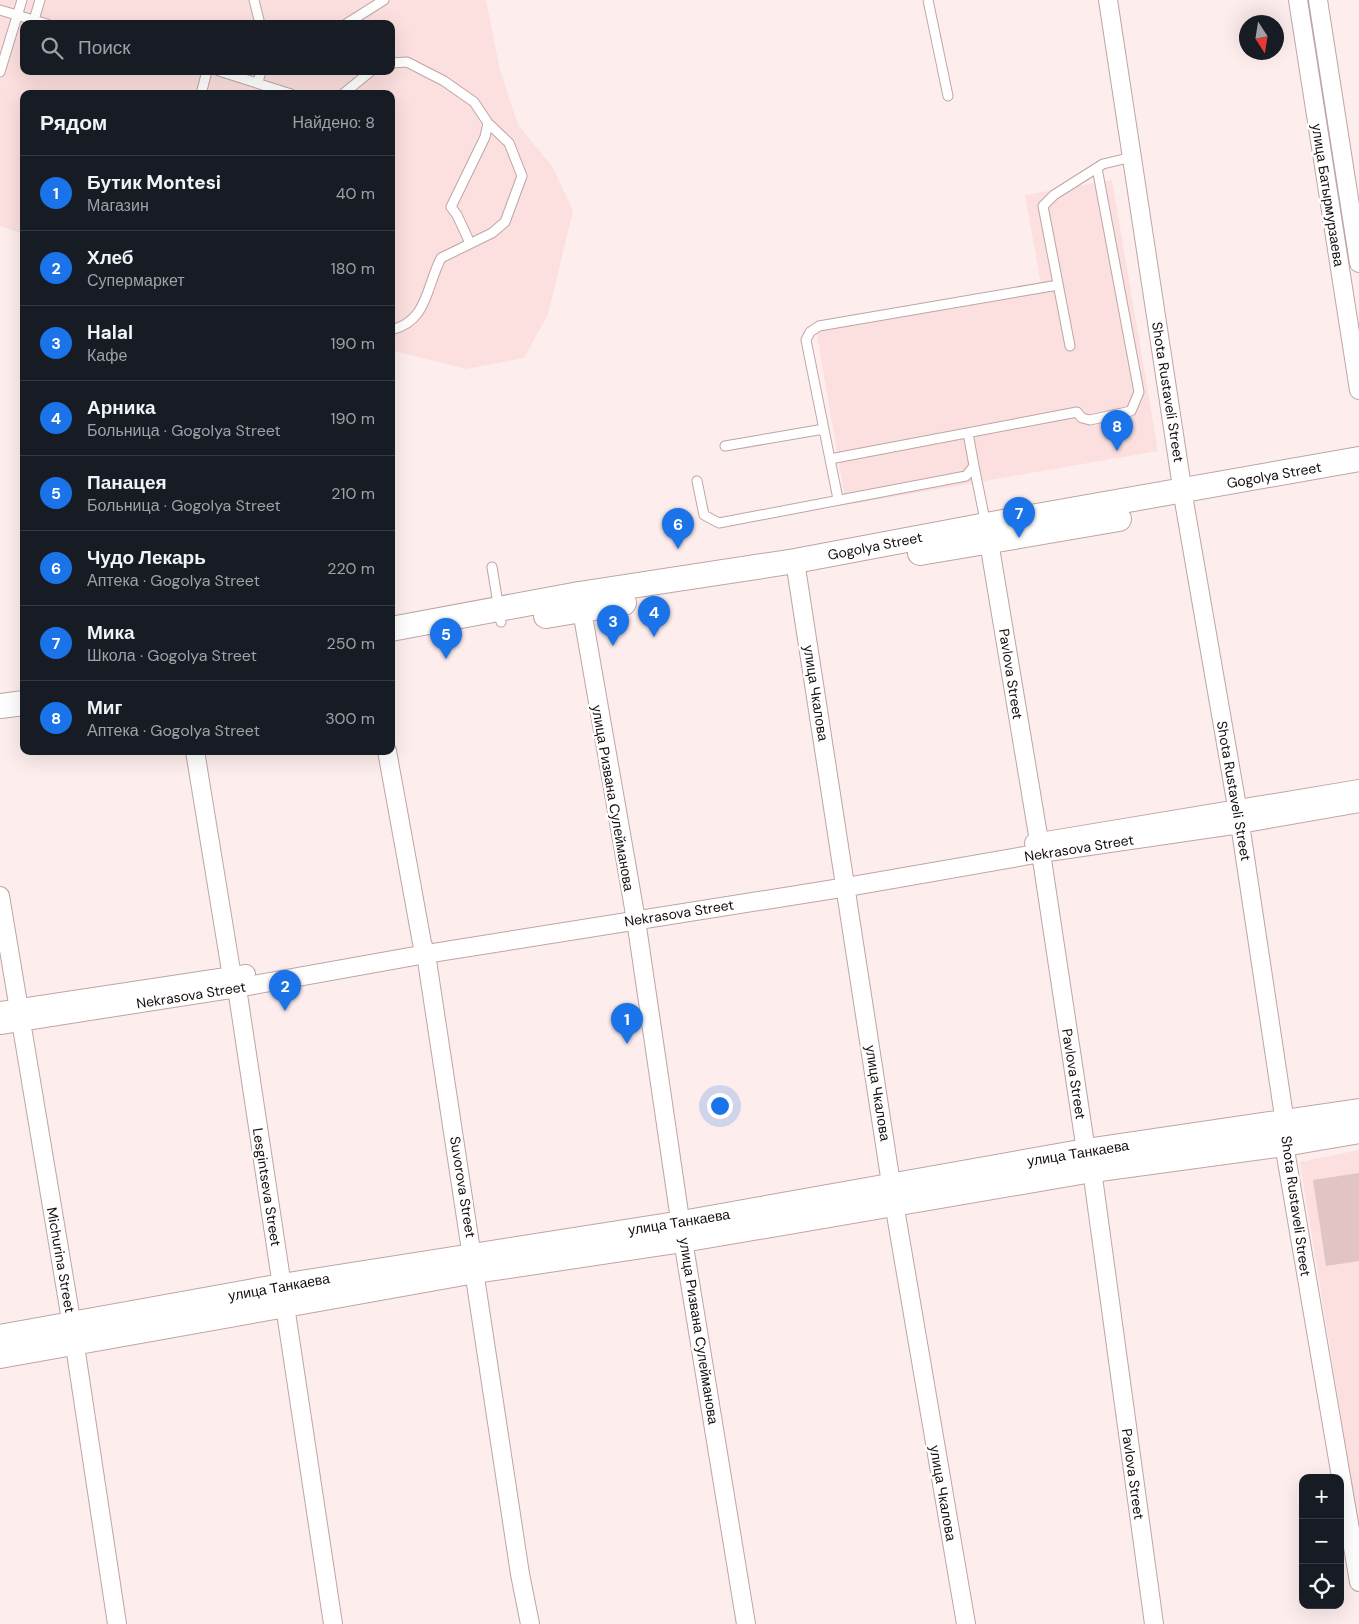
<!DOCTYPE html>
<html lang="ru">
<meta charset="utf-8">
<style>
:root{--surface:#171b24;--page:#242831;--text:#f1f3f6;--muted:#9ea1a6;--line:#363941;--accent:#1a73e8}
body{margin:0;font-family:"DM Sans",sans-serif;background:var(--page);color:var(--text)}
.controls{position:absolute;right:15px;bottom:15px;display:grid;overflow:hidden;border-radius:10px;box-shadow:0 5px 20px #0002}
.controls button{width:45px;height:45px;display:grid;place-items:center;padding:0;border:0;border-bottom:1px solid var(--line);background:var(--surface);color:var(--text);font:25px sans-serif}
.compass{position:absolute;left:1239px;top:15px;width:45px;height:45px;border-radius:50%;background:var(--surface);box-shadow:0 5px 20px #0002;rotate:168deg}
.you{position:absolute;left:719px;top:1105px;width:18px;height:18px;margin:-12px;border:4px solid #fff;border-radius:50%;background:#1a73e8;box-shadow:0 0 0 8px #1a73e833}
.badge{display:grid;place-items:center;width:32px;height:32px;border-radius:50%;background:var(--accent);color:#fff;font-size:16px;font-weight:700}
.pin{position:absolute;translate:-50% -41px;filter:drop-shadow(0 1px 2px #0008)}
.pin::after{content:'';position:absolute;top:26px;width:18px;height:15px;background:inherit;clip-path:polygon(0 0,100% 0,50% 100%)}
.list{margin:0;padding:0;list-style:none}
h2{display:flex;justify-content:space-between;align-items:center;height:65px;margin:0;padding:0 20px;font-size:21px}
h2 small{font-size:16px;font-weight:400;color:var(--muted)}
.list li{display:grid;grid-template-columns:32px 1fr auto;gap:15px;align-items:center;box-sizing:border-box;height:75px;padding:0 20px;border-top:1px solid var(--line)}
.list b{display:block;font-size:19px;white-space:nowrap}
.list p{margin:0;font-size:16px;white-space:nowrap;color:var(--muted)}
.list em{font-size:16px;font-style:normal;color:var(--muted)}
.icon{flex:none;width:28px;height:28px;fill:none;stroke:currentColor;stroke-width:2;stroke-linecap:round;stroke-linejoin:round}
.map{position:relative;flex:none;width:1359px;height:1624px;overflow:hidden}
.search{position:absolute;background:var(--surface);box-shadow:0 5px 20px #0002;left:20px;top:20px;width:375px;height:55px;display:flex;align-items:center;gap:12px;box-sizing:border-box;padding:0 18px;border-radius:10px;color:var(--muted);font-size:19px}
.panel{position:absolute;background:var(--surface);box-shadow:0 5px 20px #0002;left:20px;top:90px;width:375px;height:665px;border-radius:10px}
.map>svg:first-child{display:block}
.built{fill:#fcdfdf;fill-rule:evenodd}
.green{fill:#e3c4c5}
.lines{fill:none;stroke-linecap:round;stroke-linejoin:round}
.lane-casing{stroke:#bfa5a5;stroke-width:11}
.street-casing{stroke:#bfa5a5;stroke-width:20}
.secondary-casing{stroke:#bfa5a5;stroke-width:26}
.lane{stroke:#fff;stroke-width:9}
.street{stroke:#fff;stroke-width:18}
.secondary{stroke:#fff;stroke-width:24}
.labels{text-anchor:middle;stroke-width:5;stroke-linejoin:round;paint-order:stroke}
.street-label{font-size:14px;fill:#150c0c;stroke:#fff}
</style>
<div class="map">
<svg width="1359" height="1624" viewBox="0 0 1359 1624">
<rect width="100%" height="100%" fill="#feeded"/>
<path class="built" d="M0 0H486L500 70 518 125 552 166 573 211 548 314 524 358 466 369 391 350V94H24V234L0 226ZM24 24H391V71H24Z
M1112 180 1158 451 846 505 815 323 1041 284 1025 195Z
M1359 1150V1528L1300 1162Z"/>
<path class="green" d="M1359 1173V1261L1326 1266 1313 1180Z"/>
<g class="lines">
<g class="lane-casing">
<path id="lane" d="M254 0 260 24
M928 0 948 96
M0 10 47 24
M34 20 40 0
M346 24 384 0
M391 63 407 62 444 81 474 102 488 123 485 137 451 207 457 215 470 243
M219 71 291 94
M0 72 22 0
M258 82 261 71
M201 94 207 71
M343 94 371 71
M391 330C428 321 426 287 441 258L492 233 505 222 522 176 509 143 488 123
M1070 346 1043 206 1054 195 1103 164 1132 157
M725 446 824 429
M830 459 1077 412 1082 418 1090 420 1131 411 1139 392 1097 168
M974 466 986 525
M697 481 704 515 719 523 966 476 974 466 968 433
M838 499 806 340 810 332 819 326 1058 285
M492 567 501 622"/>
</g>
<g class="street-casing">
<path id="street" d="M1108 0 1185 507 1240 824 1285 1123 1284 1144 1359 1582
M1298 0 1359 390
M1318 0 1359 263
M987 530 1041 853 1086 1151 1092 1170 1154 1624
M795 561 894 1203 966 1624
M580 599 636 920 683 1240 746 1624
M195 751 232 977 237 988 333 1624
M387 751 422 943 426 954 520 1574 530 1624
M1034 843 1359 789
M0 896 72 1326 117 1624
M0 1011 246 974
M0 1025 237 988 426 954 847 887 1041 853 1240 824 1359 803"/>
</g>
<g class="secondary-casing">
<path id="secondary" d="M920 553 1119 519
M546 616 624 603
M391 629 579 594 795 561 986 525 1359 459
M0 706 24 703
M0 1337 282 1286 682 1223 1086 1151 1359 1111
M0 1356 475 1271 683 1240 1092 1170 1284 1144 1359 1131"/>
</g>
<use href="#lane" class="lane"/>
<use href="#street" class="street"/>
<use href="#secondary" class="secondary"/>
</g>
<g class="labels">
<g class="street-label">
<text transform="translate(1328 195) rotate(81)" y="5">улица Батырмурзаева</text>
<text transform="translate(1168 392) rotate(81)" y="5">Shota Rustaveli Street</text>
<text transform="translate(1274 475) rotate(-10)" y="5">Gogolya Street</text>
<text transform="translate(875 546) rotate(-11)" y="5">Gogolya Street</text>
<text transform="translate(1011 674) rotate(81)" y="5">Pavlova Street</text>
<text transform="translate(816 693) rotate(81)" y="5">улица Чкалова</text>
<text transform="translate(1234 791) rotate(80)" y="5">Shota Rustaveli Street</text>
<text transform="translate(613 798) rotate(80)" y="5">улица Ризвана Сулейманова</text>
<text transform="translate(1079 848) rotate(-9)" y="5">Nekrasova Street</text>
<text transform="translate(679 913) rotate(-9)" y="5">Nekrasova Street</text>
<text transform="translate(191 995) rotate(-9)" y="5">Nekrasova Street</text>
<text transform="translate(1074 1074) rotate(81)" y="5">Pavlova Street</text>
<text transform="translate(878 1093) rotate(81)" y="5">улица Чкалова</text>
<text transform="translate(1078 1153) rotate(-9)" y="5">улица Танкаева</text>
<text transform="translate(267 1187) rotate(81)" y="5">Lesgintseva Street</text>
<text transform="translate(463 1187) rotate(81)" y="5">Suvorova Street</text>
<text transform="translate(1296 1206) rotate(82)" y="5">Shota Rustaveli Street</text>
<text transform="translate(679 1222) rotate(-9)" y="5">улица Танкаева</text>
<text transform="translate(61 1260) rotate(80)" y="5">Michurina Street</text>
<text transform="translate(279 1287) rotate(-10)" y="5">улица Танкаева</text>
<text transform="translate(699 1331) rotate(81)" y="5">улица Ризвана Сулейманова</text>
<text transform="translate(1133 1474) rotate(82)" y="5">Pavlova Street</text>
<text transform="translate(943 1493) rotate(80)" y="5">улица Чкалова</text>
</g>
</g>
</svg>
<div class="controls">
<button>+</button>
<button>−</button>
<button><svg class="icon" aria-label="locate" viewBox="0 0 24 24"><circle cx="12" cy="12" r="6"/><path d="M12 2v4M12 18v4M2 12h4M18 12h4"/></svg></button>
</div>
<svg class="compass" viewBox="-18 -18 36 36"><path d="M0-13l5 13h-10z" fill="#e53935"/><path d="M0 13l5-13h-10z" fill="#9ea1a6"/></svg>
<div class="you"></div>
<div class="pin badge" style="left:627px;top:1044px">1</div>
<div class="pin badge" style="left:285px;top:1011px">2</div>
<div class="pin badge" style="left:613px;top:646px">3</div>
<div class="pin badge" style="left:654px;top:637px">4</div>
<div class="pin badge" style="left:446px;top:659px">5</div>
<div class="pin badge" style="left:678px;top:549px">6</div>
<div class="pin badge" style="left:1019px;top:538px">7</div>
<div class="pin badge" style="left:1117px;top:451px">8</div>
<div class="search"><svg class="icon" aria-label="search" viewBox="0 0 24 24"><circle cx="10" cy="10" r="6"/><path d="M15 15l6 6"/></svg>Поиск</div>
<section class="panel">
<h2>Рядом<small>Найдено: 8</small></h2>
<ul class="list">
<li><span class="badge">1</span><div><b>Бутик Montesi</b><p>Магазин</p></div><em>40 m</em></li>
<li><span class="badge">2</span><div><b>Хлеб</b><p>Супермаркет</p></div><em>180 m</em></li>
<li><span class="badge">3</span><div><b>Halal</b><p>Кафе</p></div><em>190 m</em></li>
<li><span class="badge">4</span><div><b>Арника</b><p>Больница · Gogolya Street</p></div><em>190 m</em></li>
<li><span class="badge">5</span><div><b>Панацея</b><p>Больница · Gogolya Street</p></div><em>210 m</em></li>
<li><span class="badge">6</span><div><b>Чудо Лекарь</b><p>Аптека · Gogolya Street</p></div><em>220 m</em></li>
<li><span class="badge">7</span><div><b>Мика</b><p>Школа · Gogolya Street</p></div><em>250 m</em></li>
<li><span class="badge">8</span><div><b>Миг</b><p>Аптека · Gogolya Street</p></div><em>300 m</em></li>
</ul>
</section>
</div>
